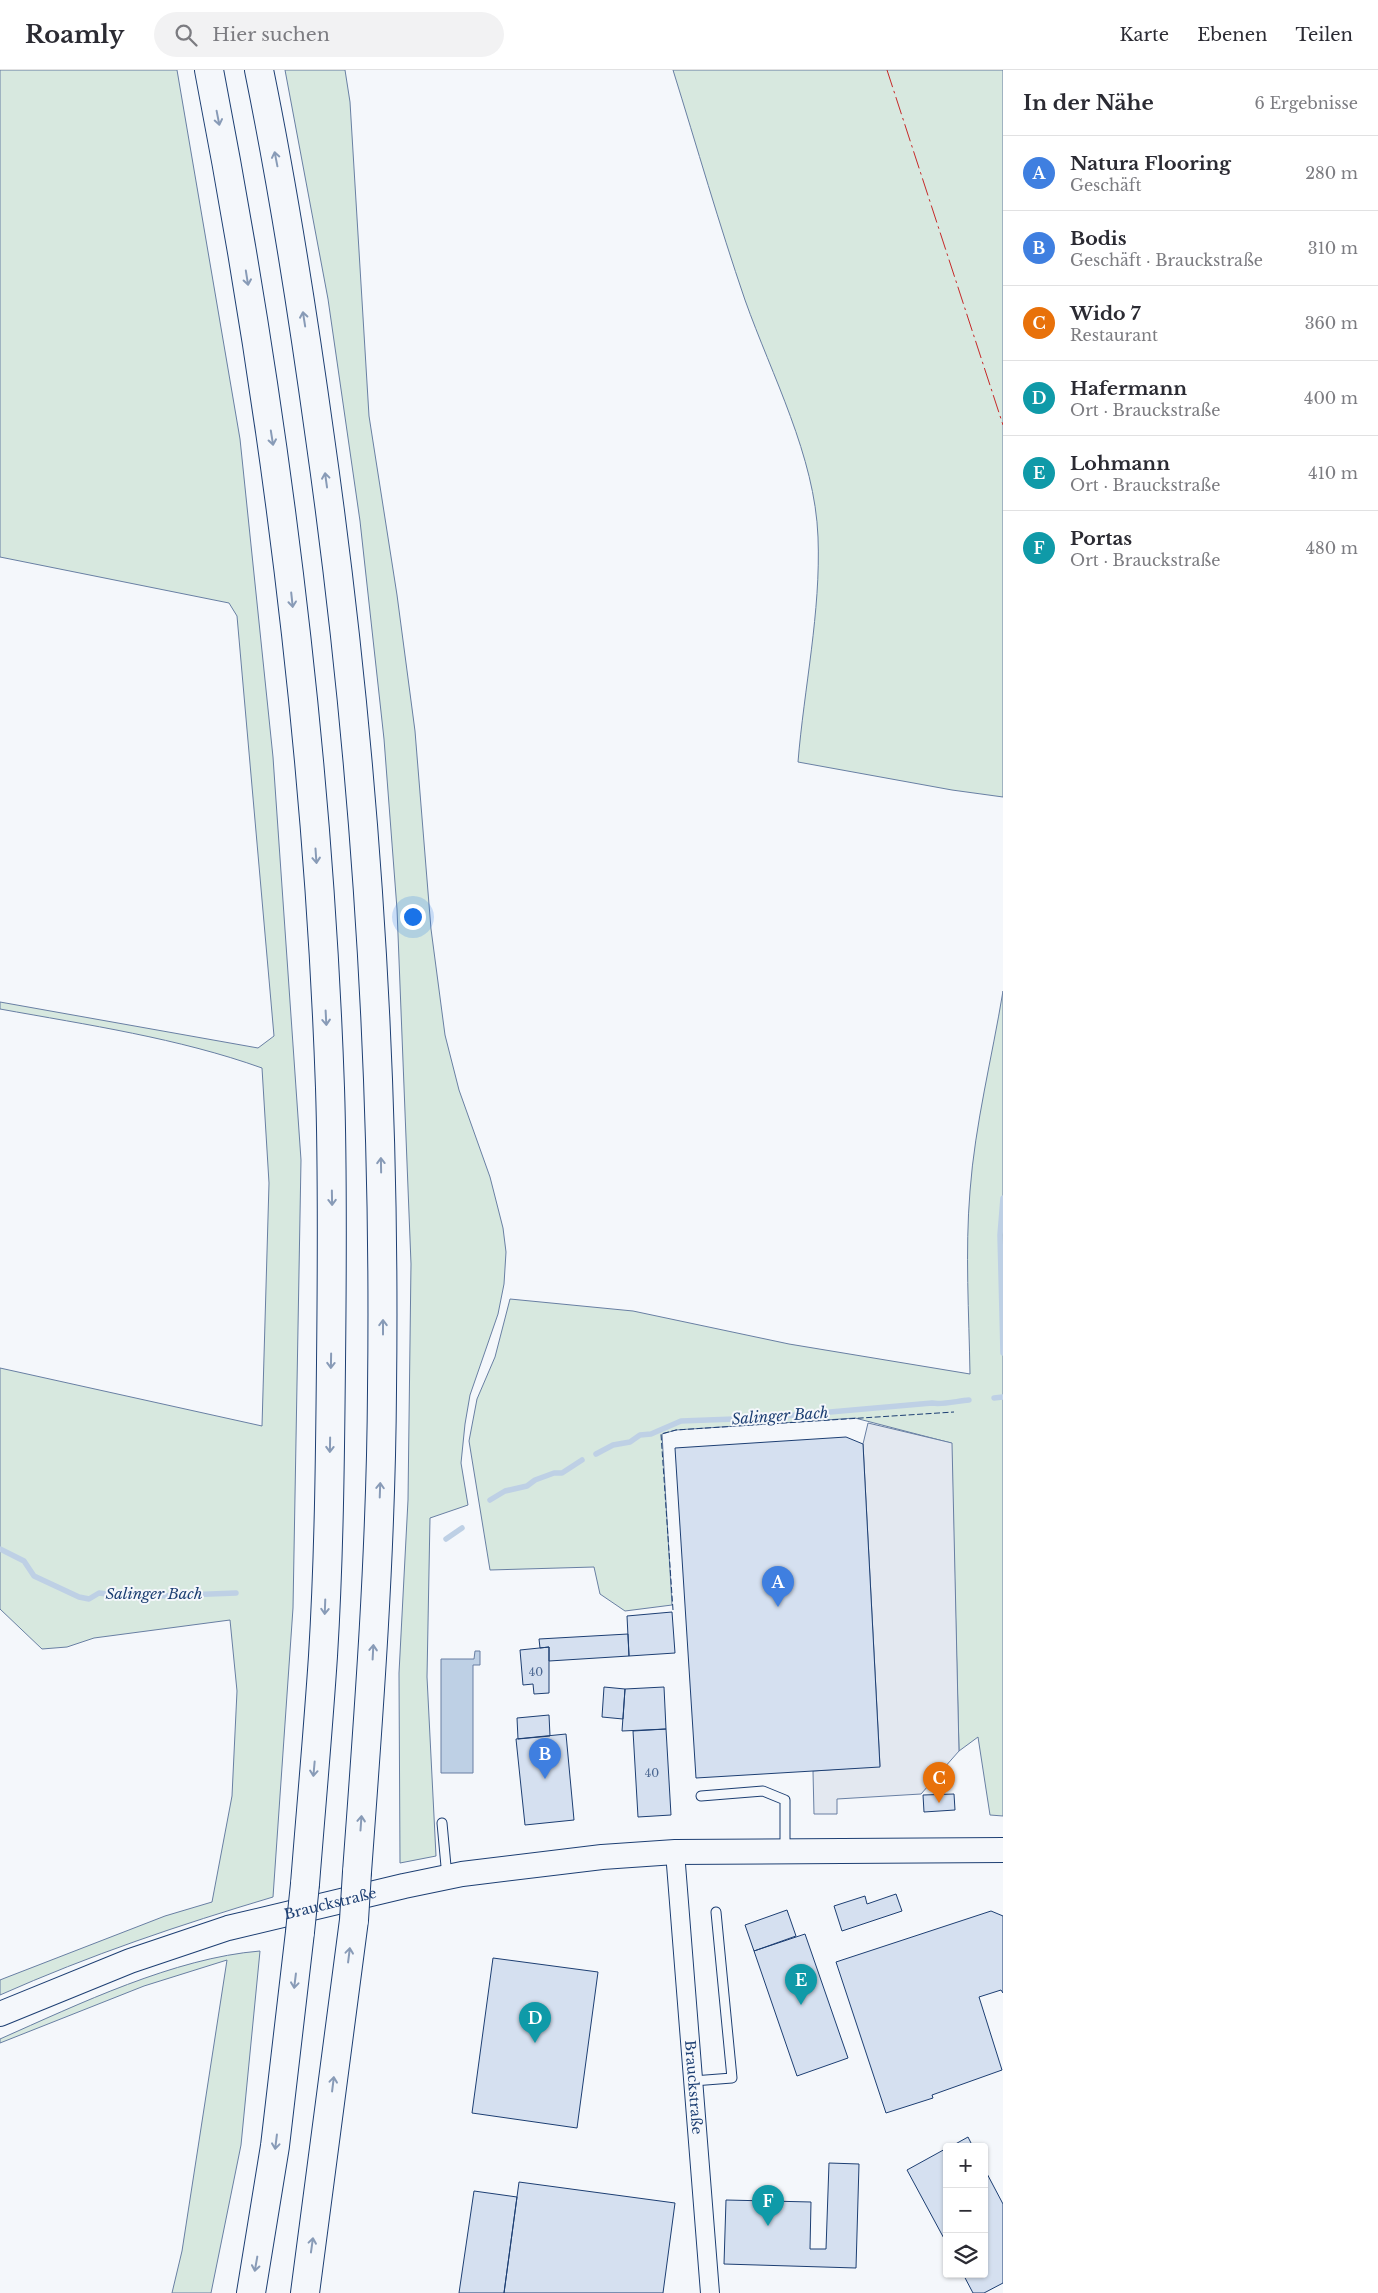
<!DOCTYPE html>
<html lang="de">
<meta charset="utf-8">
<style>
:root{--surface:#fff;--page:#f2f2f3;--text:#2b2b33;--muted:#7c7c81;--line:#e1e1e2;--accent:#0b8043}
body{margin:0;font-family:"Libre Baskerville",serif;background:var(--page);color:var(--text)}
.controls{position:absolute;right:15px;bottom:15px;display:grid;overflow:hidden;border-radius:5px;box-shadow:0 1px 4px #0004}
.controls button{width:45px;height:45px;display:grid;place-items:center;padding:0;border:0;border-bottom:1px solid var(--line);background:var(--surface);color:var(--text);font:25px sans-serif}
.you{position:absolute;left:412px;top:846px;width:18px;height:18px;margin:-12px;border:4px solid #fff;border-radius:50%;background:#1a73e8;box-shadow:0 0 0 8px #1a73e833}
.badge{display:grid;place-items:center;width:32px;height:32px;border-radius:50%;background:var(--accent);color:#fff;font-size:16px;font-weight:700}
.pin{position:absolute;translate:-50% -41px;filter:drop-shadow(0 1px 2px #0008)}
.pin::after{content:'';position:absolute;top:26px;width:18px;height:15px;background:inherit;clip-path:polygon(0 0,100% 0,50% 100%)}
.list{margin:0;padding:0;list-style:none}
h2{display:flex;justify-content:space-between;align-items:center;height:65px;margin:0;padding:0 20px;font-size:21px}
h2 small{font-size:16px;font-weight:400;color:var(--muted)}
.list li{display:grid;grid-template-columns:32px 1fr auto;gap:15px;align-items:center;box-sizing:border-box;height:75px;padding:0 20px;border-top:1px solid var(--line)}
.list b{display:block;font-size:19px;white-space:nowrap}
.list p{margin:0;font-size:16px;white-space:nowrap;color:var(--muted)}
.list em{font-size:16px;font-style:normal;color:var(--muted)}
.icon{flex:none;width:28px;height:28px;fill:none;stroke:currentColor;stroke-width:2;stroke-linecap:round;stroke-linejoin:round}
.map{position:relative;flex:none;width:1003px;height:2223px;overflow:hidden}
header{display:flex;align-items:center;gap:30px;box-sizing:border-box;height:70px;padding:0 25px;background:var(--surface);border-bottom:1px solid var(--line)}
header strong{font-size:24px}
nav{display:flex;gap:28px;margin-inline-start:auto;font-size:18px}
.search{width:350px;height:45px;background:var(--page);display:flex;align-items:center;gap:12px;box-sizing:border-box;padding:0 18px;border-radius:28px;color:var(--muted);font-size:19px}
main{display:flex}
aside{flex:1;background:var(--surface)}
.map>svg:first-child{display:block}
.green{fill:#d7e8df;stroke:#687fa3}
.parking{fill:#e3e8f0;stroke:#687fa3}
.water{fill:#bed0e5;stroke:#687fa3}
.lines{fill:none;stroke-linecap:round;stroke-linejoin:round}
.stream{stroke:#bed0e5;stroke-width:5.5}
.building{fill:#d5e0f0;stroke:#1d3f73}
.lane-casing{stroke:#1d3f73;stroke-width:11}
.street-casing{stroke:#1d3f73;stroke-width:20}
.secondary-casing{stroke:#1d3f73;stroke-width:26}
.highway-casing{stroke:#1d3f73;stroke-width:30}
.lane{stroke:#f4f7fb;stroke-width:9}
.street{stroke:#f4f7fb;stroke-width:18}
.secondary{stroke:#f4f7fb;stroke-width:24}
.highway{stroke:#f4f7fb;stroke-width:28}
.highway-bridge-casing{stroke:#1d3f73;stroke-width:30;stroke-linecap:butt}
.highway-bridge{stroke:#f4f7fb;stroke-width:28}
.fence{stroke:#1d3f73;stroke-width:1;stroke-dasharray:6 2.5;stroke-linecap:butt}
.power{stroke:#c62828;stroke-width:1;stroke-dasharray:18 4 2.5 4;stroke-linecap:butt}
.oneway{stroke:#889bb7}
.labels{text-anchor:middle;stroke-width:4;stroke-linejoin:round;paint-order:stroke}
.number-label{font-size:11px;fill:#4b6792}
.street-label{font-size:14px;fill:#1d3f73;stroke:#f4f7fb}
.water-label{font-size:15px;font-style:italic;fill:#1d3f73;stroke:#f4f7fb}
</style>
<header>
<strong>Roamly</strong>
<div class="search"><svg class="icon" aria-label="search" viewBox="0 0 24 24"><circle cx="10" cy="10" r="6"/><path d="M15 15l6 6"/></svg>Hier suchen</div>
<nav><a>Karte</a><a>Ebenen</a><a>Teilen</a></nav>
</header>
<main>
<div class="map">
<svg width="1003" height="2223" viewBox="0 0 1003 2223">
<rect width="100%" height="100%" fill="#f4f7fb"/>
<path class="green" d="M0 0H177L240 369 273 687 301 1090 293 1538 273 1827C179 1855 90 1885 0 1925V1910L5 1908 165 1846 212 1832 232 1726 237 1621 230 1550 94 1568 67 1577 42 1579 0 1539V1298L262 1356 269 1113 262 998C178 968 88 955 0 939V932L258 978 274 966 237 546 229 533 0 487Z
M285 0H345L350 32 369 346 397 525 415 661 431 859 445 965 459 1020 490 1107 503 1158 506 1182 504 1214 498 1244 470 1325 465 1354 461 1393 468 1435 430 1448 427 1607 436 1786 400 1793 399 1603 408 1430 411 1194 397 839 384 669 360 451 328 229Z
M673 0H1003V727L952 720 798 692C804 618 821 542 818 467 815 386 772 306 745 230 719 154 697 77 673 0Z
M1003 921V1746L990 1745 978 1667 959 1681 951 1373 855 1348 676 1360 662 1364 672 1535 625 1541 600 1524 594 1497 490 1500 469 1371 477 1329 495 1287 510 1229 633 1241 789 1274 970 1304C969 1243 965 1182 970 1121 975 1054 992 988 1003 921Z
M260 1881 241 2075 211 2223H172L182 2181 227 1890 144 1916 0 1973V1969C79 1934 174 1888 260 1881Z"/>
<path class="parking" d="M868 1353 952 1373 959 1681 921 1724 837 1729V1744H814L813 1701 880 1696 863 1374Z"/>
<path class="water" d="M475 1581H480V1595H473V1703H441V1589H474Z"/>
<g class="lines">
<path class="stream" d="M1003 1128 1000 1165 1003 1283
M994 1328 1003 1327
M596 1384 613 1375 630 1372 640 1365 651 1364 681 1351 761 1348 932 1333C942 1335 957 1331 969 1330
M490 1430 505 1421 527 1416 535 1410 554 1403H562L582 1390
M446 1469 462 1458
M0 1479 24 1491 34 1506 79 1527 89 1529 99 1523 133 1527 236 1523"/>
</g>
<path class="building" d="M846 1367 863 1374 880 1697 696 1708 675 1378Z
M672 1542 675 1583 629 1586 627 1546Z
M628 1564 629 1586 549 1591V1577L540 1578 539 1569Z
M549 1577V1623L534 1624 533 1614 523 1615 520 1580Z
M604 1617 625 1619 623 1649 602 1647Z
M664 1617 666 1659 622 1661 625 1619Z
M549 1645 550 1666 518 1669 517 1648Z
M666 1659 671 1745 638 1747 633 1661Z
M566 1664 574 1750 525 1755 516 1669Z
M954 1724 955 1740 924 1742 923 1725Z
M896 1824 902 1841 842 1861 834 1836 865 1826 867 1834Z
M787 1840 796 1866 754 1881 745 1855Z
M991 1841 1003 1846V1923L1001 1920 979 1927 1002 2000 932 2025 933 2028 886 2043 836 1892Z
M805 1864 848 1988 797 2006 754 1881Z
M493 1888 598 1902 577 2058 472 2043Z
M968 2067 973 2077H950Z
M947 2078V2174L907 2100Z
M829 2093 859 2094 856 2198 724 2194 726 2130 811 2132 810 2179H826Z
M984 2098 1003 2134V2213L984 2223H973L963 2204H984Z
M519 2112 675 2133 663 2223H504Z
M474 2121 517 2127 504 2223H459Z"/>
<g class="lines">
<g class="lane-casing">
<path id="lane" d="M701 1726 763 1721 785 1730V1780
M442 1753 447 1807
M693 2011 732 2008 716 1842"/>
</g>
<g class="street-casing">
<g id="street">
<path id="s1" d="M675 1782 710 2223"/>
</g>
</g>
<g class="secondary-casing">
<g id="secondary">
<path id="s2" d="M0 1944 130 1891 228 1858 404 1816 462 1804 602 1787 675 1782 1003 1780"/>
</g>
</g>
<g class="highway-casing">
<path id="highway" d="M209 0C274 336 318 676 330 1018 333 1110 332 1201 331 1293 330 1391 329 1488 323 1586 318 1662 311 1738 305 1814
M259 0C284 122 303 245 320 368 365 684 386 1001 382 1320 381 1481 369 1641 357 1802
M251 2223 275 2076 300 1862
M305 2223 354 1850"/>
</g>
<use href="#lane" class="lane"/>
<use href="#street" class="street"/>
<use href="#secondary" class="secondary"/>
<use href="#highway" class="highway"/>
<g class="highway-bridge-casing">
<path id="highway-bridge" d="M354 1850 357 1802
M300 1862 305 1814"/>
</g>
<use href="#highway-bridge" class="highway-bridge"/>
<path class="fence" d="M673 1540 661 1364 676 1360 954 1342"/>
<path class="power" d="M887 0 1003 355"/>
</g>
<defs><path id="oneway-shaft" d="M-6 0H5M1.5-3L5.5 0L1.5 3" fill="none" stroke-width="1.6" stroke-linecap="round" stroke-linejoin="round" transform="scale(1.25)"/></defs>
<g class="oneway">
<use href="#oneway-shaft" transform="translate(218 48) rotate(79)"/>
<use href="#oneway-shaft" transform="translate(276 89) rotate(-101)"/>
<use href="#oneway-shaft" transform="translate(247 208) rotate(81)"/>
<use href="#oneway-shaft" transform="translate(304 249) rotate(-99)"/>
<use href="#oneway-shaft" transform="translate(272 368) rotate(81)"/>
<use href="#oneway-shaft" transform="translate(326 410) rotate(-98)"/>
<use href="#oneway-shaft" transform="translate(292 530) rotate(84)"/>
<use href="#oneway-shaft" transform="translate(316 786) rotate(86)"/>
<use href="#oneway-shaft" transform="translate(326 948) rotate(87)"/>
<use href="#oneway-shaft" transform="translate(381 1095) rotate(-91)"/>
<use href="#oneway-shaft" transform="translate(332 1128) rotate(89)"/>
<use href="#oneway-shaft" transform="translate(383 1257) rotate(-90)"/>
<use href="#oneway-shaft" transform="translate(331 1291) rotate(91)"/>
<use href="#oneway-shaft" transform="translate(330 1375) rotate(91)"/>
<use href="#oneway-shaft" transform="translate(380 1420) rotate(-88)"/>
<use href="#oneway-shaft" transform="translate(325 1537) rotate(92)"/>
<use href="#oneway-shaft" transform="translate(373 1582) rotate(-87)"/>
<use href="#oneway-shaft" transform="translate(314 1699) rotate(95)"/>
<use href="#oneway-shaft" transform="translate(361 1753) rotate(-86)"/>
<use href="#oneway-shaft" transform="translate(349 1885) rotate(-83)"/>
<use href="#oneway-shaft" transform="translate(295 1911) rotate(97)"/>
<use href="#oneway-shaft" transform="translate(333 2014) rotate(-83)"/>
<use href="#oneway-shaft" transform="translate(276 2072) rotate(97)"/>
<use href="#oneway-shaft" transform="translate(312 2175) rotate(-82)"/>
<use href="#oneway-shaft" transform="translate(256 2194) rotate(100)"/>
</g>
<g class="labels">
<g class="number-label">
<text x="536" y="1606">40</text>
<text x="652" y="1707">40</text>
</g>
<g class="street-label">
<text dy="5" stroke="none"><textPath href="#s2" startOffset="349">Brauckstraße</textPath></text>
<text dy="5" stroke="none"><textPath href="#s1" startOffset="236">Brauckstraße</textPath></text>
</g>
<g class="water-label">
<text transform="translate(780 1346) rotate(-4)" y="5">Salinger Bach</text>
<text x="154" y="1529">Salinger Bach</text>
</g>
</g>
</svg>
<div class="controls">
<button>+</button>
<button>−</button>
<button><svg class="icon" aria-label="layers" viewBox="0 0 24 24"><path d="M12 4l9 5-9 5-9-5zM3 14l9 5 9-5"/></svg></button>
</div>
<div class="you"></div>
<div class="pin badge" style="left:778px;top:1537px;background:#3f7fe0">A</div>
<div class="pin badge" style="left:545px;top:1709px;background:#3f7fe0">B</div>
<div class="pin badge" style="left:939px;top:1733px;background:#e8710a">C</div>
<div class="pin badge" style="left:535px;top:1973px;background:#0f9aa8">D</div>
<div class="pin badge" style="left:801px;top:1935px;background:#0f9aa8">E</div>
<div class="pin badge" style="left:768px;top:2156px;background:#0f9aa8">F</div>
</div>
<aside>
<h2>In der Nähe<small>6 Ergebnisse</small></h2>
<ul class="list">
<li><span class="badge" style="background:#3f7fe0">A</span><div><b>Natura Flooring</b><p>Geschäft</p></div><em>280 m</em></li>
<li><span class="badge" style="background:#3f7fe0">B</span><div><b>Bodis</b><p>Geschäft · Brauckstraße</p></div><em>310 m</em></li>
<li><span class="badge" style="background:#e8710a">C</span><div><b>Wido 7</b><p>Restaurant</p></div><em>360 m</em></li>
<li><span class="badge" style="background:#0f9aa8">D</span><div><b>Hafermann</b><p>Ort · Brauckstraße</p></div><em>400 m</em></li>
<li><span class="badge" style="background:#0f9aa8">E</span><div><b>Lohmann</b><p>Ort · Brauckstraße</p></div><em>410 m</em></li>
<li><span class="badge" style="background:#0f9aa8">F</span><div><b>Portas</b><p>Ort · Brauckstraße</p></div><em>480 m</em></li>
</ul>
</aside>
</main>
